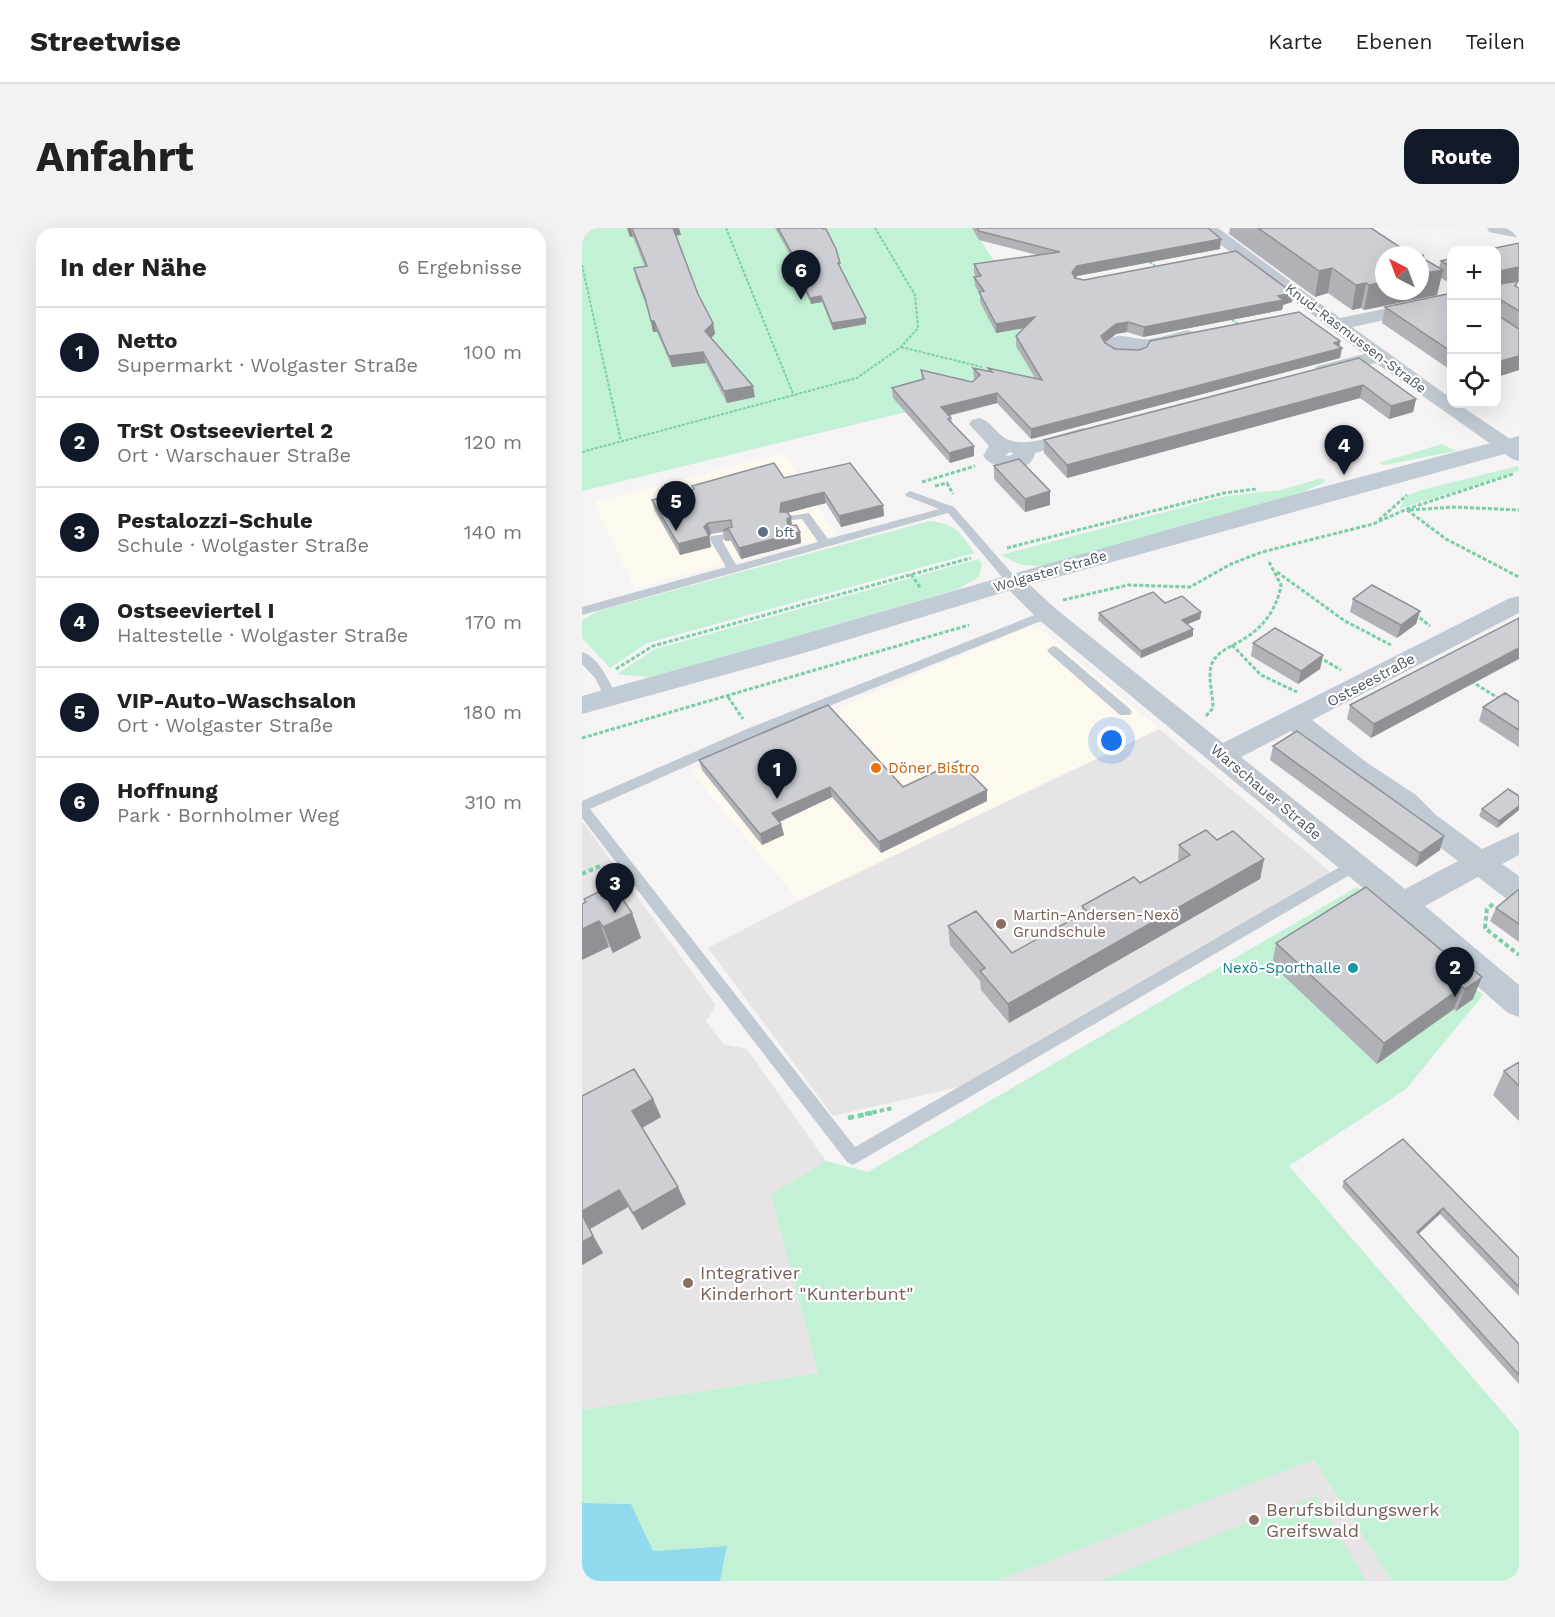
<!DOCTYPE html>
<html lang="de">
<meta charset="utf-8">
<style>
:root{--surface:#fff;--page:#f2f2f2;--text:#222;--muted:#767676;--line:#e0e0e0;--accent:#111827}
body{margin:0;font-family:"Work Sans",sans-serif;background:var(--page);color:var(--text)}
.controls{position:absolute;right:18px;top:18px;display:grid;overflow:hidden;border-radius:12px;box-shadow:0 6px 24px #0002}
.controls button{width:54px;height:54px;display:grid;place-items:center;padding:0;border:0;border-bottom:2px solid var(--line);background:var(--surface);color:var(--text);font:30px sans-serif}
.compass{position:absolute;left:793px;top:18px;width:54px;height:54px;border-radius:50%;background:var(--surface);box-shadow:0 6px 24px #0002;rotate:318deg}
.you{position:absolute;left:530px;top:513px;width:21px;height:21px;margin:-15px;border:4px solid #fff;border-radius:50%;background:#1a73e8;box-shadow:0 0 0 9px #1a73e833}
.badge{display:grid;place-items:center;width:39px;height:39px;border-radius:50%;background:var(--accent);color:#fff;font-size:20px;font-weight:700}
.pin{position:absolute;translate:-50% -50px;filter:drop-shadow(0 2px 3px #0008)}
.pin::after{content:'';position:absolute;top:32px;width:21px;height:18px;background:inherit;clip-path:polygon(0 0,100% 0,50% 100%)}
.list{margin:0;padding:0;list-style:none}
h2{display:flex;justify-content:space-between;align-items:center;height:78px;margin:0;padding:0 24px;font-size:26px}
h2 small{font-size:20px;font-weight:400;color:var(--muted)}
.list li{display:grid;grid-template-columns:39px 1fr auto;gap:18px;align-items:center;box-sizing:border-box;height:90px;padding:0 24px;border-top:2px solid var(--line)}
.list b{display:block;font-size:22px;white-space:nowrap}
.list p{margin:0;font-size:20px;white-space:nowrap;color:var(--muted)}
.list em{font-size:20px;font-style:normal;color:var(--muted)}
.icon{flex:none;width:33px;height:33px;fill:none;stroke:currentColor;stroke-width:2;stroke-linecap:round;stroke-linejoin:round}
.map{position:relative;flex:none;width:937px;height:1353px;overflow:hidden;border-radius:18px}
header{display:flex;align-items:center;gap:36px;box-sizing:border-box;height:84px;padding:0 30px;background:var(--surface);border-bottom:2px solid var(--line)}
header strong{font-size:28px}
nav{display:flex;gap:33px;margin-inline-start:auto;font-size:21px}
.intro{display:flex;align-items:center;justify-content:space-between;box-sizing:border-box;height:144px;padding:0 36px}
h1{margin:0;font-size:42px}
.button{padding:15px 27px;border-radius:18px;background:var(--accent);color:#fff;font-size:21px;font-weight:700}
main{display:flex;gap:36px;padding:0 36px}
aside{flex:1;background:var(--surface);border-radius:18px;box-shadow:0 6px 24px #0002}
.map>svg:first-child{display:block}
.commercial{fill:#fdf9ef}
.education{fill:#e6e4e5}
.green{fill:#c3f1d5}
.water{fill:#90daee}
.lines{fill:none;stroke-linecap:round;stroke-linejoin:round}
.path-far3{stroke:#7ad0a6;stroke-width:2;stroke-dasharray:3 1.5;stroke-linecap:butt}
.path-far2{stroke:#7ad0a6;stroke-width:3;stroke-dasharray:4 2;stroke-linecap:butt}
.path-far1{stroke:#7ad0a6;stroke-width:4;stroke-dasharray:4.5 3;stroke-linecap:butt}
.path{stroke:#7ad0a6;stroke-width:4.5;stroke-dasharray:6 4;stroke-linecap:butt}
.service{fill:#c1cad2;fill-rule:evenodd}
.minor{fill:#c1cad2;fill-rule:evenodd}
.secondary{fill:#c1cbd6;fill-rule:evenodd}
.wall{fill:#b0b2b7}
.shaded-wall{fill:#909195}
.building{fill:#cdcfd5;stroke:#909195;stroke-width:1.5}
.service-dot{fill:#5c6f8a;stroke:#fff;stroke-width:2}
.food-dot{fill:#e8710a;stroke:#fff;stroke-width:2}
.education-dot{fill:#8d6e63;stroke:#fff;stroke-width:2}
.culture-dot{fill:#0f9aa8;stroke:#fff;stroke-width:2}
.labels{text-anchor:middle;stroke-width:4.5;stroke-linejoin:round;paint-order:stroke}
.far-street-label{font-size:14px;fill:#4a5661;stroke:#fff}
.far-service-label{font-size:14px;fill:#4e5e75;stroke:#fff;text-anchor:start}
.street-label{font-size:15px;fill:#4a5661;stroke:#fff}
.food-label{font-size:15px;fill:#c56008;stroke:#fff;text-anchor:start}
.education-label{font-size:15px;fill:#785e54;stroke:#fff;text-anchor:start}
.culture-label{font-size:15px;fill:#0d838f;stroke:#fff;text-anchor:end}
.near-education-label{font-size:18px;fill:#785e54;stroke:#fff;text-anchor:start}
</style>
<header>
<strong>Streetwise</strong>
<nav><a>Karte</a><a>Ebenen</a><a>Teilen</a></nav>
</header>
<div class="intro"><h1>Anfahrt</h1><a class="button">Route</a></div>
<main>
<aside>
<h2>In der Nähe<small>6 Ergebnisse</small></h2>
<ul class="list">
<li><span class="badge">1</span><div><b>Netto</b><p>Supermarkt · Wolgaster Straße</p></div><em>100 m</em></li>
<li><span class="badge">2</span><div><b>TrSt Ostseeviertel 2</b><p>Ort · Warschauer Straße</p></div><em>120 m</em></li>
<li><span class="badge">3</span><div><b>Pestalozzi-Schule</b><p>Schule · Wolgaster Straße</p></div><em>140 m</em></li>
<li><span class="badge">4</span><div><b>Ostseeviertel I</b><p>Haltestelle · Wolgaster Straße</p></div><em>170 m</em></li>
<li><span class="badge">5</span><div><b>VIP-Auto-Waschsalon</b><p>Ort · Wolgaster Straße</p></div><em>180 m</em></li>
<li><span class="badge">6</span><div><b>Hoffnung</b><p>Park · Bornholmer Weg</p></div><em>310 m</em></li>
</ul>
</aside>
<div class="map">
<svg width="937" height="1353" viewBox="0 0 937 1353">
<rect width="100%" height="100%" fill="#f5f3f3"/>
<path class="commercial" d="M202 225 254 307 52 360 12 274Z
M452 396 577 501 217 673 109 544Z"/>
<path class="education" d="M577 501 752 647 385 857 251 888 126 720 217 673Z
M0 593 134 777 124 793 141 816 165 821 244 933 189 966 236 1145 0 1182Z
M732 1232 810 1353H414Z"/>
<path class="green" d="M0 0H390L488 144 0 263Z
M860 216 874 223 802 237 797 235Z
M936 238 937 243 817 281 825 268 839 262Z
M740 250 743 254 704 272 459 338 439 337 419 327 644 268 699 262Z
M347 293C374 296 378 304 392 325L65 415 28 440 0 410V392L16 383Z
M397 331 400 336 397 349 374 362 90 444 67 449 35 446 73 421Z
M775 659 901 767 824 861 707 938 937 1203V1347L928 1353H810L732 1232 414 1353H138L145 1318 70 1323 49 1276 0 1275V1182L236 1145 189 966 244 933 286 944Z
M734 1268 784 1353H517Z"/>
<path class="water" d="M0 1275 49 1276 71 1323 145 1318 138 1353H0Z"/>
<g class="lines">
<path class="path-far3" d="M144 0 212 168
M564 31 576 40
M0 37 39 213
M646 89 658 97
M319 119 400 139
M0 224 275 150 319 119 336 100 333 67 293 0"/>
<path class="path-far2" d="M340 254 393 238
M353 258 365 255 371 266
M825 282 864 311 937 349
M828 282 871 279 937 282
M797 292 825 267
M425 320 642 265 675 261
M695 344 763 393 809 417
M329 346 339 361
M481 372 546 357 608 359 649 336 680 324 791 296 825 281 931 246
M833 386 848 398
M650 417 679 447 715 464
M737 429 759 442
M34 441 71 418 389 330
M889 453 919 472
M146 469 161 491
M624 488 631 480C631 466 626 452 629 438 633 424 649 419 660 412 681 400 695 381 699 357L686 332
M0 510 387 397"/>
<path class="path-far1" d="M0 646 20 637
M911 676 905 681 903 700 937 727
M283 886 311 880"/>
<path class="path" d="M266 890 290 885"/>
<path class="service" d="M328 263 372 279 434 350V356H426L366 285 0 387V379L144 339 127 310 129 308 150 305V309L140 312 154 337 236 314 220 291 201 293V289L227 285 246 311 357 281 324 268 323 266Z
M465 382 471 386 469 389 175 507 8 581 273 919 768 633H778L780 637 778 641 271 937 265 934 0 590V573L165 501Z
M471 418 475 419 548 481 550 484 548 487H538L467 425 465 422Z
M0 424C17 429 28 455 35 469L34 472H24L13 450 0 436Z"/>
<path class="minor" d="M617 0H636L758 90 870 67V78L770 99 870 171V176H876L937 217V233L930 231 794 135 742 148 735 146 732 142 735 138 782 126Z
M905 0H937V10L907 4Z
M605 102 612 104 614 108 612 112 565 122 562 128 544 132 531 129 521 118C534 99 550 113 568 111 580 109 593 105 605 102Z
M397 190C409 193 413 204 423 210 441 222 481 205 501 200L508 202 511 206 508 210 453 225C449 248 412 243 401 228L407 218 387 196 390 192ZM428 224 432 226 427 228 423 227Z
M430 346 438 348 474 381 641 515 928 370 937 368V385L730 492 784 534 834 567 854 587 900 621 937 604V627L920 636 937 648V675L926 672 896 649 843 678 937 757V789L926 785 810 684 456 391 418 353 422 348ZM709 503 764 548 814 581 834 601 876 633 823 661 659 529Z"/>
<path class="secondary" d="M937 208V222L439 359 222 425 0 486V468C313 383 622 286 937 208Z"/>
</g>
<path class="wall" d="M45 0H97L99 7H94L116 66 131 95 133 106 129 110 173 169 145 175 124 135 90 139 75 104H71L66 81 54 51 52 40 63 39 51 9H48Z
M193 0H241L259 41 284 90V96L251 102 240 74 229 76 216 49 215 43H217Z
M390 0H626L638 21 495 48 493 50 502 52 711 65 710 74 701 77 700 82 561 109 545 104 534 106 523 114 533 121 557 122 758 113 757 118 758 130 449 211 415 175 367 188 369 190 370 195 392 218V228L368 235 311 170 310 160 340 151 339 142 390 154 393 151 392 150 391 140 407 143 406 140 453 150 434 118V108L441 100 414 105 398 74V66L393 58 392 49H394L392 45V36L455 27 397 12Z
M648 0H789L802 27 842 31 857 40 859 33 870 30V56L859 50 855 67 782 82 779 80 770 82 746 65 733 69 647 6Z
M937 15V54L936 53 932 54 936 53 934 59 937 60V100L924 93 937 101V142L915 149V22Z
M870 65V143L800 95 803 79Z
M777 130 834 171 831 184 807 191 778 170 485 250 462 225V212Z
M412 238 468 277 443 284 412 251Z
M202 250 301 277 302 288 259 299 244 275 205 285 209 289 210 298 218 304 219 315 159 331 149 313H143L141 304 129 306 127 308 129 319 98 327 73 283 70 272 111 261 110 258Z
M771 371 838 383 834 396 815 410 768 384Z
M583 375 619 384 618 391 605 396 611 401V408L559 430 516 392 517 385Z
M937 390 789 510 765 491 768 477Z
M671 415 741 427 738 441 716 456 669 428Z
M937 474V519L897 493 901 479Z
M691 518 858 622 834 639 688 532Z
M117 532 321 559 405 573 299 625 250 569 197 594 199 596 202 607 180 617 120 542Z
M937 568V582L915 600 897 588 900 581Z
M635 612 682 631 678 651 427 795 399 762 398 753 368 717 366 698 430 725 500 686V678L558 655 596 634 597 617Z
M937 662V714L908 693 914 680Z
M2 671 50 685 59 710 31 725Z
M694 715 876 736 891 771 874 783 872 781 795 836 690 737Z
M937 834V893L911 867 922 843Z
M0 868 71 871 79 889 60 900 104 976 60 1002 46 979 8 1001 21 1025 0 1037Z
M821 911 937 1030V1068L858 986 836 1006 937 1116V1156L760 959 762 953Z"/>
<path class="shaded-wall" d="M45 0H49L51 9H48Z
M90 0H97L99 7 92 8Z
M639 11 638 21 495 48 490 54V44L495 38Z
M937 39 936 53 915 58 917 43Z
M750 40 746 65 733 69 737 43Z
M861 42 855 67 782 82 787 57 802 54V63H838V46Z
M784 55 779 80 770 82 774 57Z
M711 65 710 74 701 77 700 82 561 109 562 99Z
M239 68 240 74 229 76 228 70Z
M453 89V98L414 105V96Z
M284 90V96L251 102 250 95Z
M69 93H72L75 104H71Z
M546 94 545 104 534 106 519 118V108L534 96Z
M131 95 133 106 125 114 123 103Z
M758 113 757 121 760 120 758 130 449 211V201Z
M121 124 124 135 90 139 87 128Z
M937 128V142L915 149V134Z
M781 157 778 170 485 250V237Z
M171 158 173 169 145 175 142 163Z
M415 165V175L359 189V179Z
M834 171 831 184 807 191 809 178Z
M392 218V228L368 235 367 225Z
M468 263V277L443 284V271Z
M242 264 244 275 201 286 198 284 199 275Z
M301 277 302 288 259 299 257 288Z
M209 289 210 300 218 304 219 315 159 331 157 320 206 298 205 291Z
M126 295 129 306 127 308 129 319 98 327 96 316 122 299Z
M838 383 834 396 815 410 819 397Z
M619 384 618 391 599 399 600 392Z
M611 401V408L559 430V423Z
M937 420V431L789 510 792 496Z
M741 427 738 441 716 456 719 443Z
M248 559 250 569 193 596 190 585Z
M405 562V573L299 625 297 614Z
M937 578V582L915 600 917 593Z
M199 596 202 607 180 617 178 606Z
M862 608 858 622 834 639 838 625Z
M682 631 678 651 427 795 426 776Z
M50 685 59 710 31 725 21 699Z
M17 693 27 719 0 732V701Z
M900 749 891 771 874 783 883 761Z
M880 759 872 781 795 836 802 815Z
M71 871 79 889 58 901 50 883Z
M96 959 104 976 60 1002 51 985Z
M37 962 46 979 8 1001 0 987V983Z
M861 980 858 986 832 1010 835 1004Z
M11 1008 21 1025 0 1037V1014Z"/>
<path class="building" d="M50 0H91L116 66 131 95 123 103 171 158 142 163 121 124 87 128 72 93H69L63 70 52 40 65 38Z
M196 0H241V1H244L254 21 258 35H256L284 90 250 95 239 68 228 70 215 43 219 42Z
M395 0H626L639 11 495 38 490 44 493 50 502 52 654 23 711 65 696 68 701 72 562 99 546 94 534 96 519 108 523 115 533 121 557 122 565 119 568 113 717 84 758 113 752 115 760 120 449 201 415 165 359 179 369 190 366 191 392 218 367 225 310 160 342 151 339 142 390 154 398 147 391 140 410 144 406 140 460 152 434 108 453 89 414 96 397 64 402 63 392 49 399 48 392 36 478 24 397 3Z
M676 0H789L830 27H802V54L787 57 784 55 774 57 750 40 737 43Z
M937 15V39L917 43V56L936 53 933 58 937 60V83L919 72 917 88 937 101V128L915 134V22H904Z
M841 27 842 31 861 42 838 46V28Z
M870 30V39L859 33Z
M870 65V124L803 79Z
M777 130 834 171 809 178 781 157 485 237 462 212Z
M437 231 468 263 443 271 412 238Z
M192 235 202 250 268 235 301 277 257 288 242 264 199 275 198 284H205L209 289 205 291 206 298 214 297 218 304 157 320 147 302H141L150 299 149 292 126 295 122 299 127 308 96 316 70 272 112 261 110 258Z
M790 357 838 383 819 397 771 371Z
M571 364 583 375 600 368 619 384 600 392 611 401 559 423 517 385Z
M937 390V420L792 496 768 477Z
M693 400 741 427 719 443 671 415Z
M923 465 937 474V502L901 479Z
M246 477 321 559 376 533 405 562 297 614 248 559 190 585 199 596 178 606 117 532Z
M715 503 862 608 838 625 691 518Z
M926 561 937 568V578L917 593 900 581Z
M624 602 635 612 651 603 682 631 426 776 398 743 403 740 366 698 394 683 430 725 505 683 500 678 552 649 558 655 608 627 597 617Z
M31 657 50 685 21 699 17 693 0 701V676L4 674 2 671Z
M784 659 876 736 880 733 900 749 883 761 880 759 802 815 694 715Z
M936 662H937V696L914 680Z
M937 834V858L922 843Z
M52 841 71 871 50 883 96 959 51 985 37 962 0 983V868Z
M821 911 937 1030V1059L861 980 835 1004 937 1116V1147L762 953Z
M0 987 11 1008 0 1014Z"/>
<circle class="service-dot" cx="181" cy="304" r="6"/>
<circle class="food-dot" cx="294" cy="540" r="6"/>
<g class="education-dot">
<circle cx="419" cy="696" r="6"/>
<circle cx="106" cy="1055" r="6"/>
<circle cx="672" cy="1292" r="6"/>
</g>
<circle class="culture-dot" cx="771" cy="740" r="6"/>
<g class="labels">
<g class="far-street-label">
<text transform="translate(774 110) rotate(37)" y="5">Knud-Rasmussen-Straße</text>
<text transform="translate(468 343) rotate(-16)" y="5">Wolgaster Straße</text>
</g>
<g class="far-service-label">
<text x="193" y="309">bft</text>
</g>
<g class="street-label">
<text transform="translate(789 452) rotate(-28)" y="5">Ostseestraße</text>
<text transform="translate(684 564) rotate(40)" y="5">Warschauer Straße</text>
</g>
<g class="food-label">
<text x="306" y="545">Döner Bistro</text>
</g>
<g class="education-label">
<text x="431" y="692">Martin-Andersen-Nexö<tspan x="431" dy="17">Grundschule</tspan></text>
</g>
<g class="culture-label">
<text x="759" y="745">Nexö-Sporthalle</text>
</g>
<g class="near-education-label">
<text x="118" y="1051">Integrativer<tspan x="118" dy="21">Kinderhort "Kunterbunt"</tspan></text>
<text x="684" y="1288">Berufsbildungswerk<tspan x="684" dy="21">Greifswald</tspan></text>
</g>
</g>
</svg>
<div class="controls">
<button>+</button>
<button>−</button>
<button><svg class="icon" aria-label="locate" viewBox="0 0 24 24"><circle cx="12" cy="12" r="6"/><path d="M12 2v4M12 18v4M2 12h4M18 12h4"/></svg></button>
</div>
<svg class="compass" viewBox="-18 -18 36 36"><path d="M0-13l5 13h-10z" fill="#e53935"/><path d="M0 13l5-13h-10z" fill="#767676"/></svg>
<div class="you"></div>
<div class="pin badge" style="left:195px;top:571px">1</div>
<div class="pin badge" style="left:873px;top:769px">2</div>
<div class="pin badge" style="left:33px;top:685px">3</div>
<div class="pin badge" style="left:762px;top:247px">4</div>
<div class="pin badge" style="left:94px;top:303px">5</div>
<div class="pin badge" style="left:219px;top:72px">6</div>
</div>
</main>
